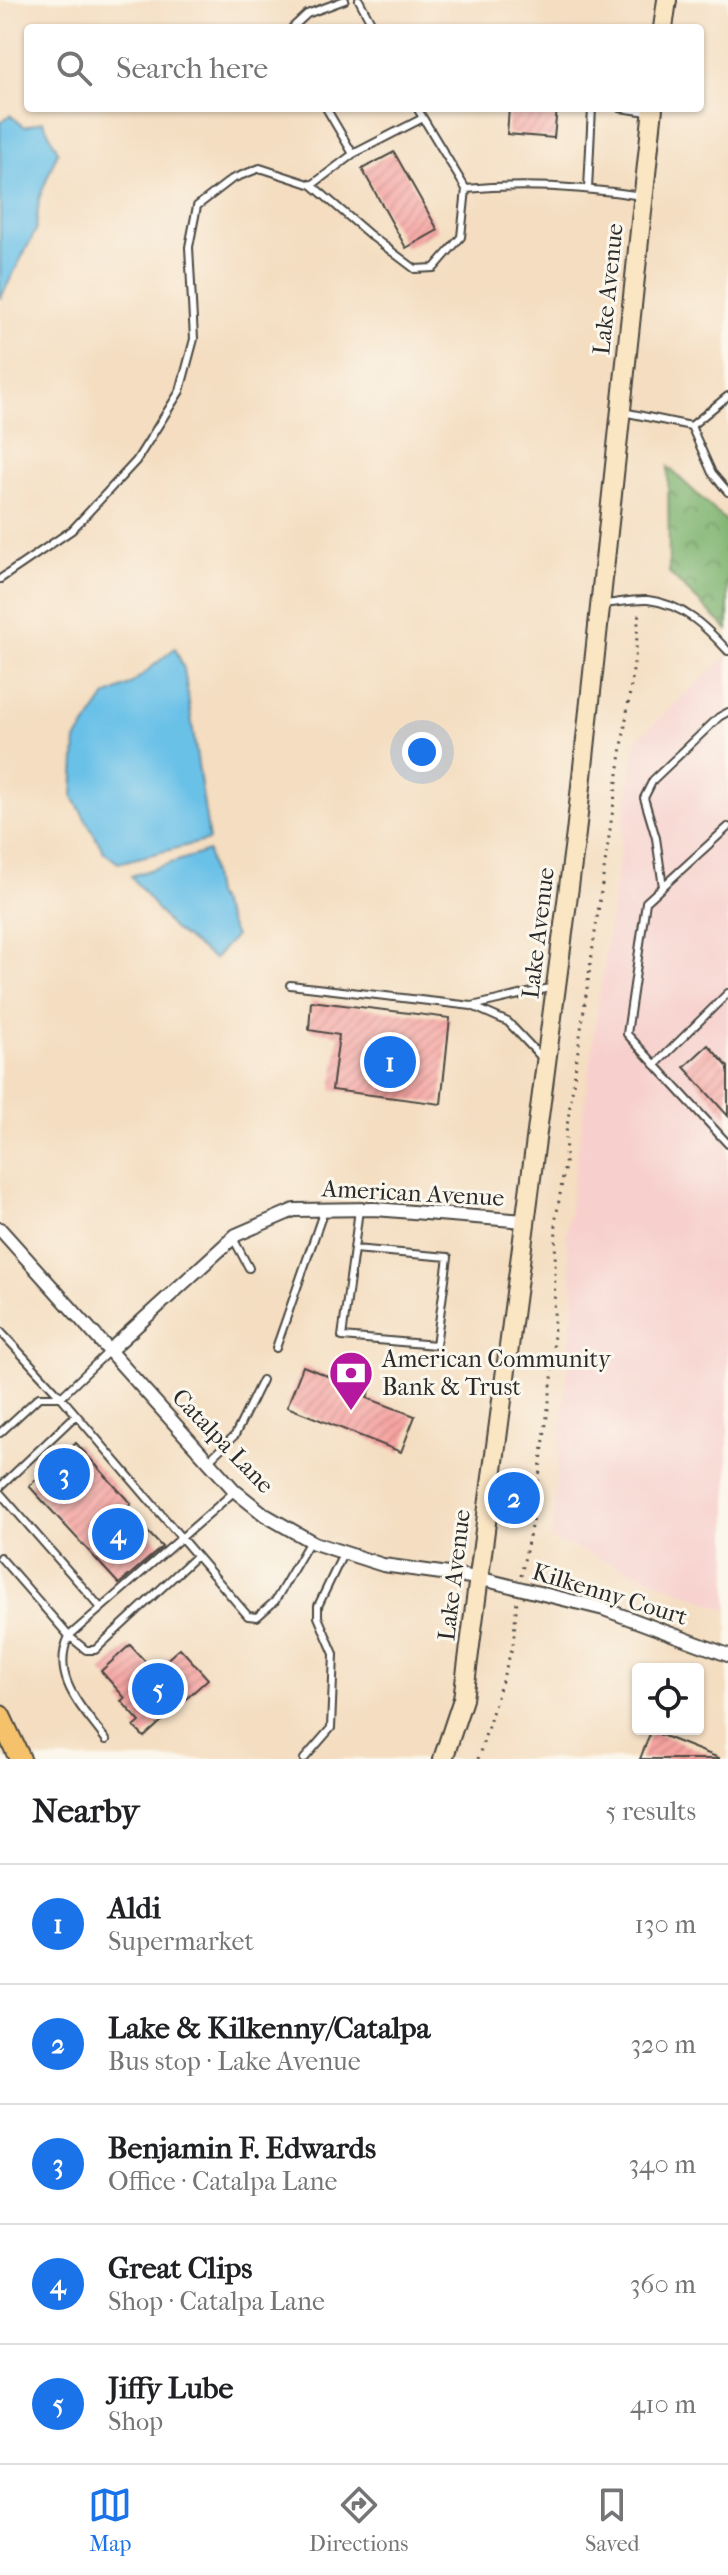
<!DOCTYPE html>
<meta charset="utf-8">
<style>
:root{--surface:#fff;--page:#f2f2f2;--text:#202124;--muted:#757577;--line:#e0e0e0;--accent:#1a73e8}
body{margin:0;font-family:"IM FELL French Canon",serif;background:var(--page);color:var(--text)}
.controls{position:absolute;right:24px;bottom:24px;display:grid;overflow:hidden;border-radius:8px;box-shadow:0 2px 6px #0004}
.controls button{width:72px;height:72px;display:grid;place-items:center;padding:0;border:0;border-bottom:2px solid var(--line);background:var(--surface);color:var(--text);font:40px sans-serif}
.you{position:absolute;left:422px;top:752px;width:28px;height:28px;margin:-20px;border:6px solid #fff;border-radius:50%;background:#1a73e8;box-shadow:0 0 0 12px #1a73e833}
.badge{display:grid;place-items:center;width:52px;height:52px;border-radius:50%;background:var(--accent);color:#fff;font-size:26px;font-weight:700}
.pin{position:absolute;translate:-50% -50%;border:4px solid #fff;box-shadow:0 2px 8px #0006}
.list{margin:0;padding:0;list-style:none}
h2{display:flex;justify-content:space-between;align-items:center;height:104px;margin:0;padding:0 32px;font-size:34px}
h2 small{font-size:26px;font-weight:400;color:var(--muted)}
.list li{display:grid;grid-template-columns:52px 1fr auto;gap:24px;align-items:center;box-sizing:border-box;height:120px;padding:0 32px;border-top:2px solid var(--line)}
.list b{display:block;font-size:30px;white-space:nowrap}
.list p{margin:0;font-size:26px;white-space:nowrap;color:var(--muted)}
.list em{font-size:26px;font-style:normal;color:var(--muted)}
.icon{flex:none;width:44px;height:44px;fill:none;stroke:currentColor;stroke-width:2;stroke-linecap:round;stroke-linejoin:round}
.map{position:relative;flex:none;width:728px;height:1759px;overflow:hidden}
.search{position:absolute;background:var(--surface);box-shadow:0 2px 6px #0004;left:24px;right:24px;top:24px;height:88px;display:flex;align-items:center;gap:20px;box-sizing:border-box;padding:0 28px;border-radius:8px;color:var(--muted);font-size:30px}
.sheet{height:704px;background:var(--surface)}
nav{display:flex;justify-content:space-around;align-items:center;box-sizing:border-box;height:112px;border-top:2px solid var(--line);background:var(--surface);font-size:22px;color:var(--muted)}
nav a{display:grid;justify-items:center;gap:4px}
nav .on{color:var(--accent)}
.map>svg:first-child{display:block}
.built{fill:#f7d0cd}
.forest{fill:url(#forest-crowns);stroke:#546f4d;stroke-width:2}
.water{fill:#6bc1e8;stroke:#4b768a;stroke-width:2}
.building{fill:url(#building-hatch)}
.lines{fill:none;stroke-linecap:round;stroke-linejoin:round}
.lane-casing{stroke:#494641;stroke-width:10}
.street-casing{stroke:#494641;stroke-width:16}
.secondary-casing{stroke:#494641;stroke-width:22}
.primary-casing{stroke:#494641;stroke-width:24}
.path{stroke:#494641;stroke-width:3;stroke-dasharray:2 6;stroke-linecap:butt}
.lane{stroke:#fff;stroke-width:6}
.street{stroke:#fff;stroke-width:12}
.secondary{stroke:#fbe6c4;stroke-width:18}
.primary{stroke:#f5c16b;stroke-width:20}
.labels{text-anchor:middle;stroke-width:6;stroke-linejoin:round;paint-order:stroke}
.street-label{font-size:24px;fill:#2b2b2b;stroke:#fbf7ec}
.poi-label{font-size:24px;fill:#2b2b2b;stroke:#fbf7ec;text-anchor:start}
</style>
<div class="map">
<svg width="728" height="1759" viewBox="0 0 728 1759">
<defs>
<pattern id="forest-crowns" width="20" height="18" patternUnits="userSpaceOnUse" patternTransform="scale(2)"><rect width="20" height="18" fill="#7eb36f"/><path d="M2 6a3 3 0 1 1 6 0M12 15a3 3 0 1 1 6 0" fill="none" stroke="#67925b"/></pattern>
<pattern id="building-hatch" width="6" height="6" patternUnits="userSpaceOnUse" patternTransform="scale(2)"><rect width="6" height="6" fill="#f5a3a0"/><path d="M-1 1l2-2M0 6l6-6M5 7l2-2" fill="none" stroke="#d28c8a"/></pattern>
</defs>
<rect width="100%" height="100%" fill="#fbf7ec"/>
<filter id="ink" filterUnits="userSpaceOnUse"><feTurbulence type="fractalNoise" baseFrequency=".0125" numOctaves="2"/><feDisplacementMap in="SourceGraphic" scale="16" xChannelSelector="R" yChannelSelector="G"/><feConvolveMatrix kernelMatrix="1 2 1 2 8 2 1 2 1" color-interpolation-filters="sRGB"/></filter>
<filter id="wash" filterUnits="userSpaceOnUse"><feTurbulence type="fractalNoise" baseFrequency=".006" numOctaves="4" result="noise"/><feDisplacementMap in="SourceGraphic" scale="32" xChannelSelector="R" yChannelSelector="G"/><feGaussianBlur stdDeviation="1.8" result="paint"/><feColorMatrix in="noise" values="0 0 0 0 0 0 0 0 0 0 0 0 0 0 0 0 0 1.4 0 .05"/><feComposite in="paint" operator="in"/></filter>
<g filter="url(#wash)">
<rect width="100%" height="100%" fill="#f4ddc0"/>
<path class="built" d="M728 655V1610L551 1539 574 1297 566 1236 635 741Z"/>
<path class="forest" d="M668 467 728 523V630L669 573Z"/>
<path class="water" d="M10 115 25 127 43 121 58 151 39 199 36 230 0 299V123Z
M175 648 184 669 209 840 118 863 104 852 73 797 76 740 106 696 130 685Z
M208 851 215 894 235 936 214 959 172 928 131 876Z"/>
<g id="blocks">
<path class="building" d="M509 108H557L554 138 507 134Z
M394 152 438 230 406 248 362 169Z
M311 1001 450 1018 441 1104 332 1090 339 1035 309 1030Z
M708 1045 728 1067V1116L684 1067Z
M303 1366 332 1378 336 1368 373 1383 367 1398 415 1416 401 1452 287 1407Z
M76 1443 131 1504 122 1512 140 1532 144 1528 162 1547 119 1584 29 1486Z
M130 1645 154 1671 180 1648 208 1679 144 1737 134 1727 140 1722 121 1701 125 1698 101 1671Z
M651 1731 719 1758V1759H640Z"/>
</g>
</g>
<g filter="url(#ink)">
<use href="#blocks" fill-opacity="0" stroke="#494641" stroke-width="2"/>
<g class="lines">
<g class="lane-casing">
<path id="lane" d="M359 0 374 28
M292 28 307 14 345 0
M326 108 353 154
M620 108 648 112
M312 185 353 154 423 118
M466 189C525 183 584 187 642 196
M588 189 592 108
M623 412 691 426 728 396
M691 426 712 473 728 492
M0 579 72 530 136 461 180 391 194 339 189 247 197 206 232 179 260 168 312 185 370 235 415 269 434 268 461 237 466 189 417 108
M603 604C617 603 634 599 648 600 683 604 706 627 728 651
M728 827 646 902 627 1034 728 1144
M663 887 656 838 644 798 653 780 719 717 728 712
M290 985 472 1006 508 1022 542 1058
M472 1006 554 987
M655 1065 728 993
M233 1238 249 1268
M354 1249 342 1337 436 1345 448 1257 354 1249 359 1209
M0 1331 61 1397 248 1616 257 1617 275 1601 310 1541
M276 1348 324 1210
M0 1433 39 1397H61L109 1351
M208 1461 235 1435 262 1380
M0 1487 76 1415
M0 1493 101 1608
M0 1557 69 1636 235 1491
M106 1740C82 1707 50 1678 69 1636L86 1650H95L195 1557
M304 1759 331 1728 334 1654 318 1617V1606L344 1552"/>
</g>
<g class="street-casing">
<path id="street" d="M0 1229 235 1491 265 1515 314 1543 383 1565 478 1578 604 1609 728 1655
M109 1351 236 1235 294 1210 375 1209 525 1221"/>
</g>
<g class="secondary-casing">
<path id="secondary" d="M663 28 667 0
M443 1759 463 1699 576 833 653 108"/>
</g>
<g class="primary-casing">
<path id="primary" d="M0 1716 20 1759"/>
</g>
<path class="path" d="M521 1576 535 1507 553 1371 556 1218 565 1165 566 1133 636 650 639 609
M478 1759 513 1645 517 1600"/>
<use href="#lane" class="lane"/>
<use href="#street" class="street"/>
<use href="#secondary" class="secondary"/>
<use href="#primary" class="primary"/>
</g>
</g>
<defs>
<g id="bank-pin" transform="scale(2.3)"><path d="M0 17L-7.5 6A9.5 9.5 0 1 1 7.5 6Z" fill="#b5179e" stroke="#fbf7ec"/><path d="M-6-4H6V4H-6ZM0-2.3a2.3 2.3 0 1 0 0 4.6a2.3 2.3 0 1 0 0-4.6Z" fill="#fff"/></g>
</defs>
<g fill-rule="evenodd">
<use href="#bank-pin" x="351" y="1373"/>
</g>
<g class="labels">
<g class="street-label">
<text transform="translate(608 289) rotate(-84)" y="8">Lake Avenue</text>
<text transform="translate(538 933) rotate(-83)" y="8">Lake Avenue</text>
<text transform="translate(413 1193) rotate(3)" y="8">American Avenue</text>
<text transform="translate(223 1441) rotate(46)" y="8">Catalpa Lane</text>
<text transform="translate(454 1575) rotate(-83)" y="8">Lake Avenue</text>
<text transform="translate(610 1594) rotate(17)" y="8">Kilkenny Court</text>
</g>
<g class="poi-label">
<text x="382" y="1367">American Community<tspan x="382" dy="28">Bank &amp; Trust</tspan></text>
</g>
</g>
</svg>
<div class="controls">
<button><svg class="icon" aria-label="locate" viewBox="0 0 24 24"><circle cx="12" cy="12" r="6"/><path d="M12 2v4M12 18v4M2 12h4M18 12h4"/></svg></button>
</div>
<div class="you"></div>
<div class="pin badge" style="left:390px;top:1062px">1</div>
<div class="pin badge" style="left:514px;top:1498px">2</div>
<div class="pin badge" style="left:64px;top:1474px">3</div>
<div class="pin badge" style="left:118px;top:1534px">4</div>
<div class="pin badge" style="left:158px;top:1689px">5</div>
<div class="search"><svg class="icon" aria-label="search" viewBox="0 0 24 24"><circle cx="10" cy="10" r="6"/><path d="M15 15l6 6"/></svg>Search here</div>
</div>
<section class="sheet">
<h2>Nearby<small>5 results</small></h2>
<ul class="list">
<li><span class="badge">1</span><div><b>Aldi</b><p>Supermarket</p></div><em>130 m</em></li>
<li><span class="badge">2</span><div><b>Lake &amp; Kilkenny/Catalpa</b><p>Bus stop · Lake Avenue</p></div><em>320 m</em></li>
<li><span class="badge">3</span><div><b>Benjamin F. Edwards</b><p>Office · Catalpa Lane</p></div><em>340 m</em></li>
<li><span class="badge">4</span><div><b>Great Clips</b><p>Shop · Catalpa Lane</p></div><em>360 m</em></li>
<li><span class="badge">5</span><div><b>Jiffy Lube</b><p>Shop</p></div><em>410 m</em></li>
</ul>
</section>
<nav>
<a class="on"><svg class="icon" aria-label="map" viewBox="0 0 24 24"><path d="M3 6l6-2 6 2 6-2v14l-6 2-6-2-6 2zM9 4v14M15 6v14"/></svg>Map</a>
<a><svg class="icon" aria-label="directions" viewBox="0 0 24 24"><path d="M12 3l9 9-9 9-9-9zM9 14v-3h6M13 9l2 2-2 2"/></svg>Directions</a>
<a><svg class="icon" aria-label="saved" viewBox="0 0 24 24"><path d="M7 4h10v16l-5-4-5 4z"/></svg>Saved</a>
</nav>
